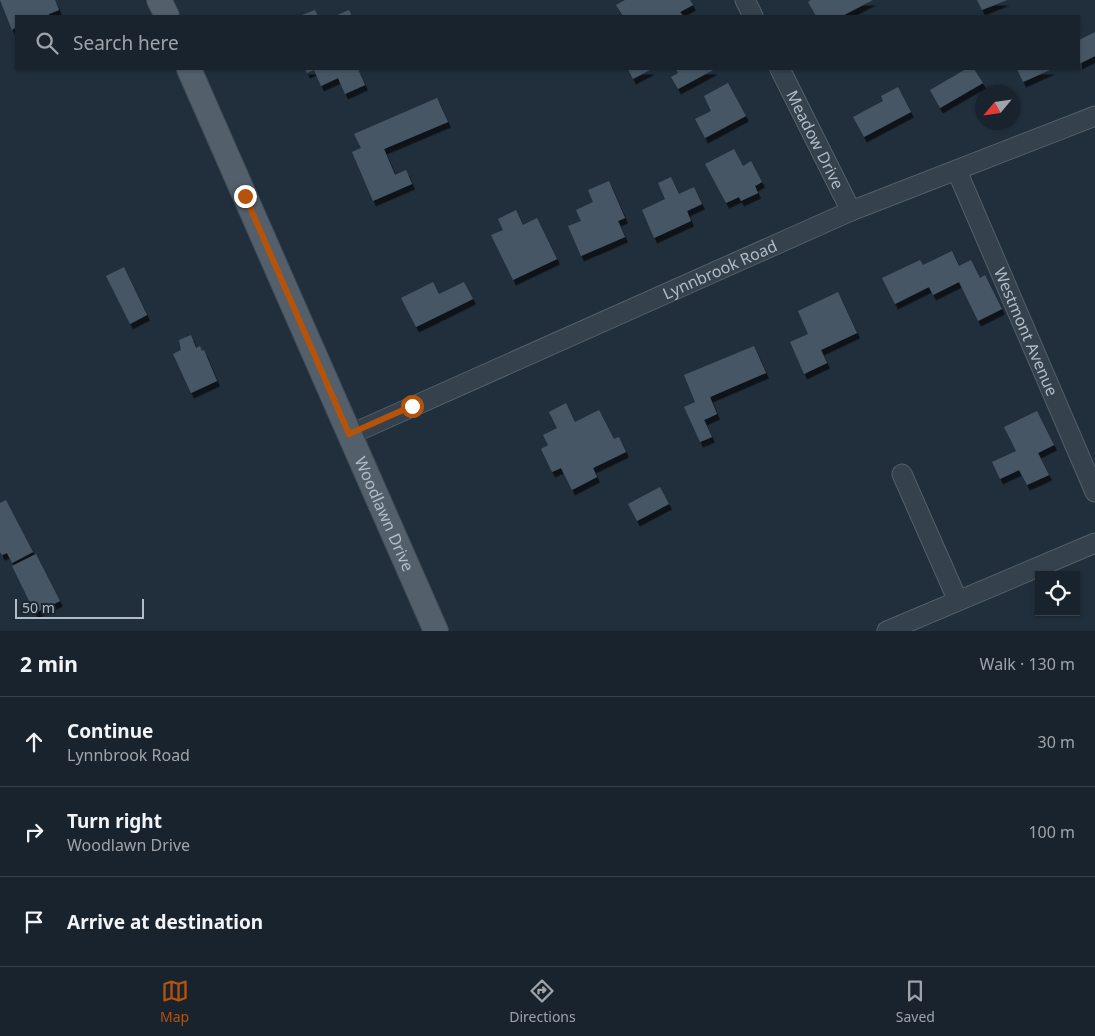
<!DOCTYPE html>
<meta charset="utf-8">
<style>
:root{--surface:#19232d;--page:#262f39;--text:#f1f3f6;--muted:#9fa4aa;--line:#374049;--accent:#b45309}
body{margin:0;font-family:"Noto Sans",sans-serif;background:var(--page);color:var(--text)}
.controls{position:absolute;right:15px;bottom:15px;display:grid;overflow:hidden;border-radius:0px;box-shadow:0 1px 4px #0004}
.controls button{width:45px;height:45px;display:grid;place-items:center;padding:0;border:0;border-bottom:1px solid var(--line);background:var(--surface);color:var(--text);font:25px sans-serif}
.compass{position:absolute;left:975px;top:85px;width:45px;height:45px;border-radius:50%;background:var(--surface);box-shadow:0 1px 4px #0004;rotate:241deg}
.scale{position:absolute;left:15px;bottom:12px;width:129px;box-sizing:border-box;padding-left:5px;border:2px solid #b0bcc8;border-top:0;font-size:14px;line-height:18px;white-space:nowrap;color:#b0bcc8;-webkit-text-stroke:4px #1b2631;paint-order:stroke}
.stop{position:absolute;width:15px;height:15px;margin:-11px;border:4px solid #b45309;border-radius:50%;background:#fff}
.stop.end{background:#b45309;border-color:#fff;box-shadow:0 1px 5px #0008}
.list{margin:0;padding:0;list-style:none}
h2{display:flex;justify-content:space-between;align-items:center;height:65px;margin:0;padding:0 20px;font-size:21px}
h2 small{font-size:16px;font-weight:400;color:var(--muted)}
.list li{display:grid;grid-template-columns:32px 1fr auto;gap:15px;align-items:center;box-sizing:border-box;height:90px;padding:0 20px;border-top:1px solid var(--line)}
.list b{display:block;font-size:19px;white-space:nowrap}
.list p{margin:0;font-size:16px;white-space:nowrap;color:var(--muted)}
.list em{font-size:16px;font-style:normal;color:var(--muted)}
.icon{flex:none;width:28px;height:28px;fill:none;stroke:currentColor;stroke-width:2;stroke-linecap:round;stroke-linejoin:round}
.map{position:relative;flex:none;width:1095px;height:631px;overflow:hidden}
.search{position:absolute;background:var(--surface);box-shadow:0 1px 4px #0004;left:15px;right:15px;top:15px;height:55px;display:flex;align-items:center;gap:12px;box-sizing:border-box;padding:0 18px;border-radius:0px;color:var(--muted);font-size:19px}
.sheet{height:335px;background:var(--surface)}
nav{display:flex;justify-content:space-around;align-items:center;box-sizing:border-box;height:70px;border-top:1px solid var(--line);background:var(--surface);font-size:14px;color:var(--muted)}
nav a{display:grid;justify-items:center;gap:2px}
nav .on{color:var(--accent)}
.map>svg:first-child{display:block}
.building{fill:#475765;filter:url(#shadow)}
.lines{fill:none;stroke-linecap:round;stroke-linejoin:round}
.minor-casing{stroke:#535f6a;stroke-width:21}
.major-casing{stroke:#3e4a55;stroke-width:26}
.minor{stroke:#35414c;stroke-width:19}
.major{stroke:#53606c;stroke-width:24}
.route{stroke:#b45309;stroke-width:6}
.labels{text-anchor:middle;stroke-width:4.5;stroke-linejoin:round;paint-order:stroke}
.street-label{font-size:16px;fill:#b0bcc8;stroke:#1b2631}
</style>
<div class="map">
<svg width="1095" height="631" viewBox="0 0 1095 631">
<defs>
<filter id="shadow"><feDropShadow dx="3" dy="5.5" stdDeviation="0" flood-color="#0009"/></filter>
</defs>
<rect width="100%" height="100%" fill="#212f3c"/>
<path class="building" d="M0 0H55L59 10 49 14V16H16V27L12 30Z
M625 0H690L693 5 680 12 683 16H623L616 5Z
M811 0H873L842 16H816L808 2Z
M977 0H1007L982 10Z
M315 10 318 16H299Z
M349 10 352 16H335Z
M1095 32V56L1079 64V40Z
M305 69H358L365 85 345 94 338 78 321 86 314 70 307 73Z
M628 69H652L633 79Z
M676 69H715L678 89 671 77 678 73Z
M966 69H974L983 83 940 108 930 90Z
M1017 69H1052L1023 82Z
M728 83 746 116 705 138 695 119 711 111 704 96Z
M898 87 911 112 864 137 853 117 883 101 881 96Z
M437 98 448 122 384 149 395 175 406 170 412 184 373 201 352 152 361 148 354 134Z
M734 149 743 166 751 161 762 182 755 186 758 193 741 201 739 197 726 203 705 164Z
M671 177 679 194 694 187 702 204 687 211 691 221 654 238 642 210 665 199 658 183Z
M609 181 625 218 618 221 625 237 581 256 568 226 581 221 576 210 593 202 588 190Z
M516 210 523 225 537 218 557 259 513 280 491 235 503 230 498 219Z
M952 251 959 266 971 260 980 278 985 275 1002 309 978 321 959 282 933 295 929 287 895 304 882 278 920 260 923 265Z
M124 267 147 315 130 324 106 276Z
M433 282 439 294 464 282 473 299 416 327 401 298Z
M838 292 857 333 821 350 827 363 804 374 790 342 808 334 798 311Z
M191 335 196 348 200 346 202 351 204 350 217 381 191 393 173 354 181 350 179 340Z
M754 346 766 373 710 397 717 414 704 420 712 437 700 442 684 407 695 402 684 375Z
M566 403 575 422 599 410 614 439 619 437 626 452 593 468 597 477 572 490 561 468 552 472 541 449 548 445 543 435 557 428 549 412Z
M1037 411 1054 445 1038 453 1049 475 1027 485 1019 470 1000 479 992 462 1016 451 1004 427Z
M660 487 669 504 637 521 628 504Z
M6 500 33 552 12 563 7 553 2 555 0 552V503Z
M36 554 60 601 35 613 12 566Z"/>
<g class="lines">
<g class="minor-casing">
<g id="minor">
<path d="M745 0 753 16"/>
<path id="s1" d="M780 69 851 211"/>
<path id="s2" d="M957 171 1095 492"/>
<path id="s3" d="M349 435 851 211 1095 116"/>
<path d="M902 474 958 601"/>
<path d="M887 631 1095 543"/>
</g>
</g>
<g class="major-casing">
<g id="major">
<path d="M159 0 167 16"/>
<path id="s4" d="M189 69 436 631"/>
</g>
</g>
<use href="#minor" class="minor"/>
<use href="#major" class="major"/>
</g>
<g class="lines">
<path class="route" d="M245 196 349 434 412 406"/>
</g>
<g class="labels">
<g class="street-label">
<text dy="6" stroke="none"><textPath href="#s1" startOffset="79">Meadow Drive</textPath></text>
<text dy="6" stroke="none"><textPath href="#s3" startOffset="406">Lynnbrook Road</textPath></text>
<text dy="6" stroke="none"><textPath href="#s2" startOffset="175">Westmont Avenue</textPath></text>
<text dy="6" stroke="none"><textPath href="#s4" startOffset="486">Woodlawn Drive</textPath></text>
</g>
</g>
</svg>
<div class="controls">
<button><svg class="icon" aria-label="locate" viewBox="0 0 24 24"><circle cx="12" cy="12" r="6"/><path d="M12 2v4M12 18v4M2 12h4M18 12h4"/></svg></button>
</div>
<svg class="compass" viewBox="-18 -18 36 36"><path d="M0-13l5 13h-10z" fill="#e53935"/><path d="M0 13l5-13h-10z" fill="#9fa4aa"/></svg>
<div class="scale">50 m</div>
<div class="stop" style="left:412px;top:406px"></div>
<div class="stop end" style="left:245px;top:196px"></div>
<div class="search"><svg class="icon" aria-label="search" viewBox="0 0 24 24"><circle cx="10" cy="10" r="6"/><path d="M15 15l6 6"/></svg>Search here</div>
</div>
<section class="sheet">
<h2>2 min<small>Walk · 130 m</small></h2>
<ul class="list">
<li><svg class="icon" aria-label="ahead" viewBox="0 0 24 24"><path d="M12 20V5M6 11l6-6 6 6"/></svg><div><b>Continue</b><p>Lynnbrook Road</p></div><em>30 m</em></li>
<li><svg class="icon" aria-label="right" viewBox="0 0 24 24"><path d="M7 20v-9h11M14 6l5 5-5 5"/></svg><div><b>Turn right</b><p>Woodlawn Drive</p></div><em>100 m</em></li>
<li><svg class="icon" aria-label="arrive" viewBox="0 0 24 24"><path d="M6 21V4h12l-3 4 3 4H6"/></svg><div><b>Arrive at destination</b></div></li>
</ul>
</section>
<nav>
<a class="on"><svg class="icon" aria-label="map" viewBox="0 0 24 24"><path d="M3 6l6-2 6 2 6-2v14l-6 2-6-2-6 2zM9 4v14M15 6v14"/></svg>Map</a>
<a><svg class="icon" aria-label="directions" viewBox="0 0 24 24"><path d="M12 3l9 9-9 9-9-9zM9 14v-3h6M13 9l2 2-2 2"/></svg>Directions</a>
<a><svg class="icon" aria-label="saved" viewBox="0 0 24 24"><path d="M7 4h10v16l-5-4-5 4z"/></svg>Saved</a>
</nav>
